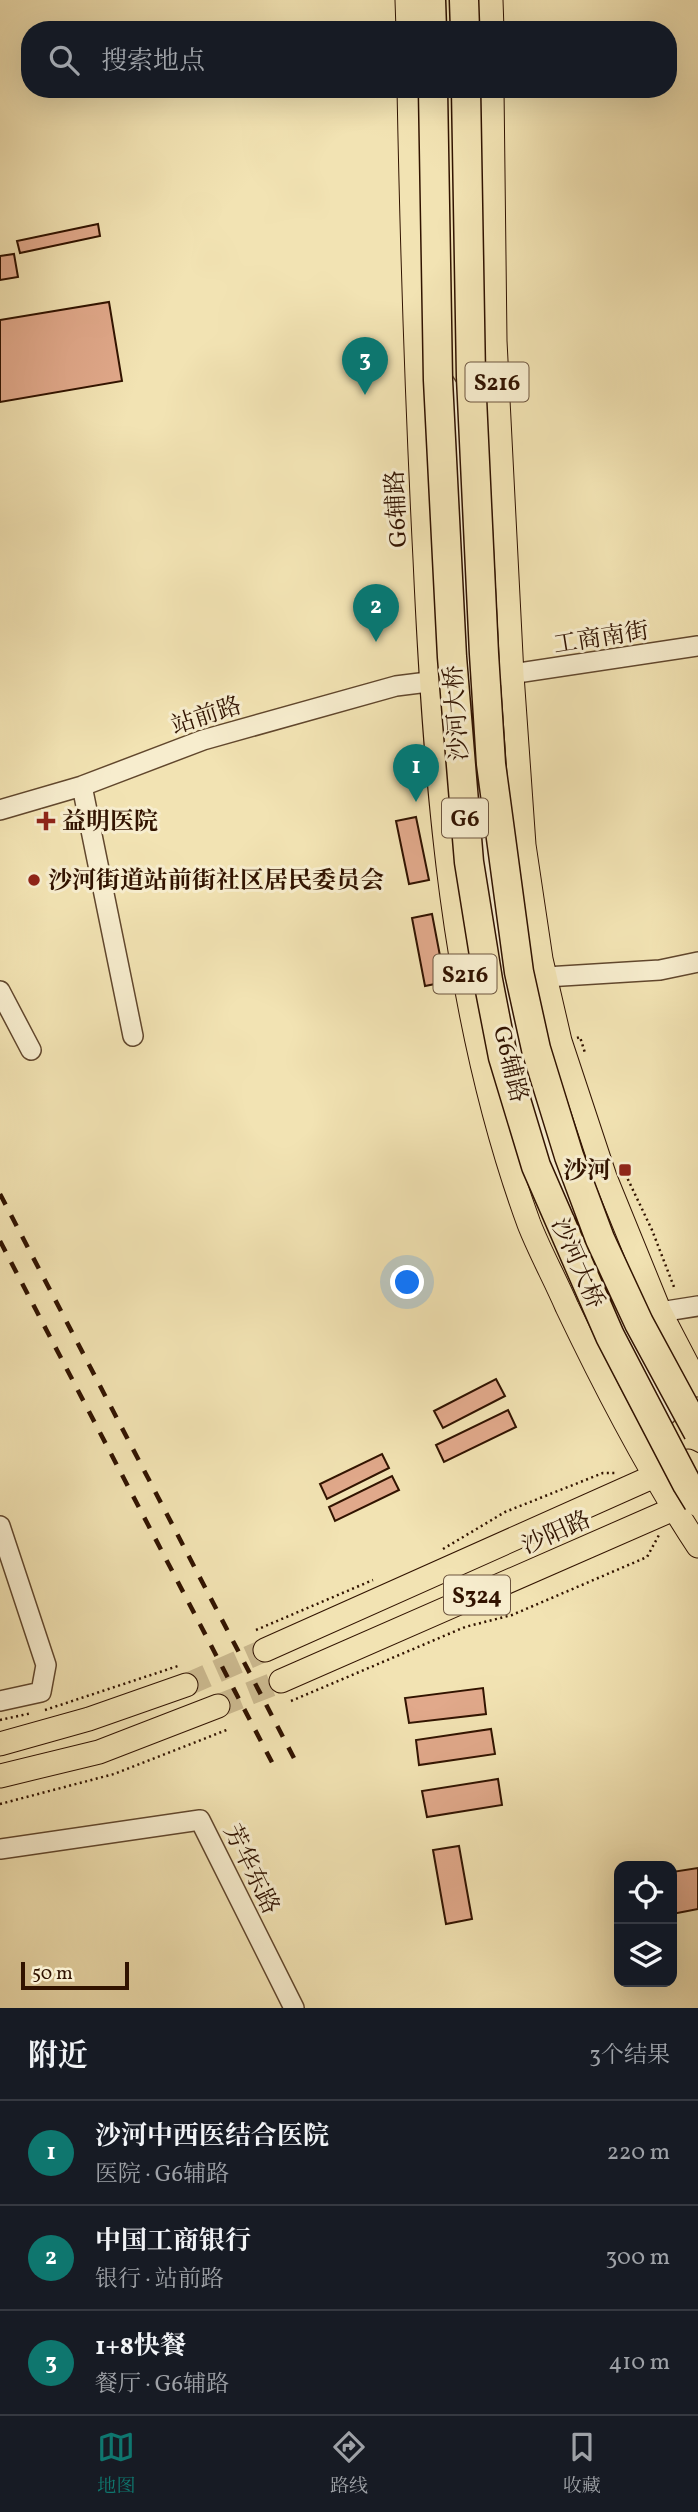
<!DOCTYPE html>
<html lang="zh">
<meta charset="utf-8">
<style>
:root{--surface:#171b24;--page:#20242c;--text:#f1f3f6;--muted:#9ea1a6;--line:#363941;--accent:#0f766e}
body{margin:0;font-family:Vollkorn,"Noto Serif SC",serif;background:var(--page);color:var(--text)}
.controls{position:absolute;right:21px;bottom:21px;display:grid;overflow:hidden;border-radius:14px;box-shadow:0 7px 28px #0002}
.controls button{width:63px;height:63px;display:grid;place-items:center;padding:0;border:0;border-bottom:2px solid var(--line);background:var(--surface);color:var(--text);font:35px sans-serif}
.scale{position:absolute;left:21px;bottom:18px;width:108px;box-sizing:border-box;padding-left:7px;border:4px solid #311300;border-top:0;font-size:19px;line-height:24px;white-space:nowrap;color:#311300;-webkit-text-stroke:5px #f7edce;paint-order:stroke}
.you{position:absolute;left:408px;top:1283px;width:24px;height:24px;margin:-18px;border:5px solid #fff;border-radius:50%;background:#1a73e8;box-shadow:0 0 0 10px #1a73e833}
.badge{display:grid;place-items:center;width:46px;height:46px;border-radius:50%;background:var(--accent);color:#fff;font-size:23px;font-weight:700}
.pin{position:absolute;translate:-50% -58px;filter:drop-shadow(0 2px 4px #0008)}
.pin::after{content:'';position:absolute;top:37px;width:24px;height:21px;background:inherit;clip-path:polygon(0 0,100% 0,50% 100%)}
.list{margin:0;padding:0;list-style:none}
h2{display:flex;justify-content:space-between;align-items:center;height:91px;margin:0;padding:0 28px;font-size:30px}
h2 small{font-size:23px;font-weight:400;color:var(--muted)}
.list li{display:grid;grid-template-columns:46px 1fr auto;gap:21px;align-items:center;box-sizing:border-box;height:105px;padding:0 28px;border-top:2px solid var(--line)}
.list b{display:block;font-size:26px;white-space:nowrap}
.list p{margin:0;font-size:23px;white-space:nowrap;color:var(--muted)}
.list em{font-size:23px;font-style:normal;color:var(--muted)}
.icon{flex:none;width:38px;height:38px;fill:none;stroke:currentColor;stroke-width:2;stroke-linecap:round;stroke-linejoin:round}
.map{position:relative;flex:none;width:698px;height:2008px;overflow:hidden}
.search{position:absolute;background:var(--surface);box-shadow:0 7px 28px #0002;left:21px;right:21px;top:21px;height:77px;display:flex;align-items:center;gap:18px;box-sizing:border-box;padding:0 24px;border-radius:28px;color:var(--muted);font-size:26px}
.sheet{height:406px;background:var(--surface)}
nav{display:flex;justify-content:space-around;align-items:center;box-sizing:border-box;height:98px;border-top:2px solid var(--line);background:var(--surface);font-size:19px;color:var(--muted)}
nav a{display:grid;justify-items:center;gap:4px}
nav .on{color:var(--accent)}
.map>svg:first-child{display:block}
.building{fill:#e1a98b;stroke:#311300;stroke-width:2}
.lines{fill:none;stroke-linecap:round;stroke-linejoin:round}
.major-tunnel{stroke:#cbb98f;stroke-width:23;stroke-dasharray:23 11;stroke-linecap:butt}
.minor-casing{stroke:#61472d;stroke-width:22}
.major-casing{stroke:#311300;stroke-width:25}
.highway-casing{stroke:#311300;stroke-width:31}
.path{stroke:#311300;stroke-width:2.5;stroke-dasharray:2 3.5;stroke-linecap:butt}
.minor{stroke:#f7edce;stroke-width:19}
.major{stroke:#f2e3b3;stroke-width:23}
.highway{stroke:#f2e3b3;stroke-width:28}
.rail{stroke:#311300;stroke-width:4.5;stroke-dasharray:12 12;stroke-linecap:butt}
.highway-bridge-casing{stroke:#311300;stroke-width:31;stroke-linecap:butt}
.highway-bridge{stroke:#f2e3b3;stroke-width:28}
.poi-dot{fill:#8f2418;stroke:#f7edce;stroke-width:2.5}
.labels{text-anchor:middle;stroke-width:6;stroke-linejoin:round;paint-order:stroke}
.shield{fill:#f7edce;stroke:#6c543e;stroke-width:2}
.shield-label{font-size:23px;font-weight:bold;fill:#311300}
.street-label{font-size:24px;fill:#311300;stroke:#f7edce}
.poi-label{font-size:24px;font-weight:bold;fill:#311300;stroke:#f7edce;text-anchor:start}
</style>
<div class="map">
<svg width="698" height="2008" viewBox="0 0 698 2008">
<rect width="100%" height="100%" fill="#f2e3b3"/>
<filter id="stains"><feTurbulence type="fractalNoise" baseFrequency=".00286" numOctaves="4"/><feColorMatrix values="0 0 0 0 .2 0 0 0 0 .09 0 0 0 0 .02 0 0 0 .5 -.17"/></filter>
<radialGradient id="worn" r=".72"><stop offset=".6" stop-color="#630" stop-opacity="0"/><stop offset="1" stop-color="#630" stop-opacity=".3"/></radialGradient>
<path class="building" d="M98 224 100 236 20 253 17 241Z
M14 254 18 277 0 280V256Z
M109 302 122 381 0 402V320Z
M416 817 429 880 409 884 396 821Z
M432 914 445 982 425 986 412 918Z
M496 1379 505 1396 443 1428 434 1411Z
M508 1410 516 1427 444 1462 436 1445Z
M382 1454 389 1468 327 1499 320 1484Z
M392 1476 399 1490 335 1521 329 1507Z
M483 1688 486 1714 409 1723 405 1698Z
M491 1729 495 1754 419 1765 416 1740Z
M498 1779 502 1805 427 1817 422 1791Z
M459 1846 472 1919 446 1924 433 1850Z
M698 1868V1909L672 1914V1872Z"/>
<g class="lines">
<path class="major-tunnel" d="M186 1685 265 1650
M218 1706 281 1681"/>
<g class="minor-casing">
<path id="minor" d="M442 379 453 395C466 614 468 838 520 1052 544 1147 581 1242 623 1330 636 1359 652 1386 666 1415
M498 676 698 646
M82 786 133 1036
M0 810 82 786 203 740 396 686 444 680
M546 977 660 970 698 962
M0 991 31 1050
M660 1312 698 1306
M0 1526 46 1665 41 1692 0 1701
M0 1849 200 1820 294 2008"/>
</g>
<g class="major-casing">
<path id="major" d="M407 0 408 30
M491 0 492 30
M409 89C412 246 417 403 425 559 435 781 452 1014 529 1224 540 1252 555 1279 567 1307 606 1389 648 1470 698 1546
M492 89 495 341 512 675 524 845 541 959 560 1041 605 1177 660 1312 698 1385
M265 1650 688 1461 698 1466
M281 1681 685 1504
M0 1744 89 1719 186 1685
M0 1776 99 1752 218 1706"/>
</g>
<g class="highway-casing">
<path id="highway" d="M431 0 432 30
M464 0 465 30"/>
</g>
<path class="path" d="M577 1038 580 1037 585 1053
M623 1169 652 1230 674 1287
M443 1549 505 1512 603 1473H615
M256 1630 373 1580
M291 1701 465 1627 512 1615 647 1557 659 1535
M45 1710 178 1666
M0 1720 32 1713
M0 1804 114 1774 229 1729"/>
<use href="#minor" class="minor"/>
<use href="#major" class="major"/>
<use href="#highway" class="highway"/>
<path class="rail" d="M0 1194 295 1760
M0 1241 276 1770"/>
<g class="highway-bridge-casing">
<path id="highway-bridge" d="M433 89 438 380 452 657 469 862 488 980 503 1057 536 1166 610 1336 687 1484 698 1502
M466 89 471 377 484 654 491 764 519 972 536 1049 569 1156 600 1239 639 1323 698 1432"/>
</g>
<use href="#highway-bridge" class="highway-bridge"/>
</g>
<g class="poi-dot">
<path d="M42.5 810.5h7v7h7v7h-7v7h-7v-7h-7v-7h7z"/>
<circle cx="34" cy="880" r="7"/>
<rect x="618" y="1163" width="14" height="14" rx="3.5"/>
</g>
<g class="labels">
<g class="shield">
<rect x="465.5" y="362.5" width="63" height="39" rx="5"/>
<rect x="442" y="798.5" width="46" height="39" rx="5"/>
<rect x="433.5" y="954.5" width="63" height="39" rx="5"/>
<rect x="444" y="1575.5" width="66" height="39" rx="5"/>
</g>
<g class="shield-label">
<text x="497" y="390">S216</text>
<text x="465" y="826">G6</text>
<text x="465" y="982">S216</text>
<text x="477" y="1603">S324</text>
</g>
<g class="street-label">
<text transform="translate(396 509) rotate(-93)" y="8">G6辅路</text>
<text transform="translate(601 637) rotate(-9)" y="8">工商南街</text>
<text transform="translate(456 713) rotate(-94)" y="8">沙河大桥</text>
<text transform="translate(206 715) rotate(-18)" y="8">站前路</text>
<text transform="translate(511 1064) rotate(76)" y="8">G6辅路</text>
<text transform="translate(578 1263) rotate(66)" y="8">沙河大桥</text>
<text transform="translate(556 1532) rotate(-24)" y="8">沙阳路</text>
<text transform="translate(252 1869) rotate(64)" y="8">芳华东路</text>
</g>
<g class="poi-label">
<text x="62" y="829">益明医院</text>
<text x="48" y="888">沙河街道站前街社区居民委员会</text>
<text x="611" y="1178" text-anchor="end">沙河</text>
</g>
</g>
<rect width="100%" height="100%" filter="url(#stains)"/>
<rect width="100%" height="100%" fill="url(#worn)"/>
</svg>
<div class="controls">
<button><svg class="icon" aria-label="locate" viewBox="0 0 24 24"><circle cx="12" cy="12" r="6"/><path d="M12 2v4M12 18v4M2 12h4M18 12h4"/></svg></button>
<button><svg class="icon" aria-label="layers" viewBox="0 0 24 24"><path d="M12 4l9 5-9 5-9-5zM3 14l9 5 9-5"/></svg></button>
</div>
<div class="scale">50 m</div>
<div class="you"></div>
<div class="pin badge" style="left:416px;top:802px">1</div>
<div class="pin badge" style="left:376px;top:642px">2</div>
<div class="pin badge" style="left:365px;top:395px">3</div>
<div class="search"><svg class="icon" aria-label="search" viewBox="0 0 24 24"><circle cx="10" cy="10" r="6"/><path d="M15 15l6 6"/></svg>搜索地点</div>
</div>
<section class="sheet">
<h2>附近<small>3个结果</small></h2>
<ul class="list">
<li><span class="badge">1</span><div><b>沙河中西医结合医院</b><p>医院 · G6辅路</p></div><em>220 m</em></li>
<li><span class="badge">2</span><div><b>中国工商银行</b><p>银行 · 站前路</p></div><em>300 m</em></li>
<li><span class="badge">3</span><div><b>1+8快餐</b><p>餐厅 · G6辅路</p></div><em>410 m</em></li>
</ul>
</section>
<nav>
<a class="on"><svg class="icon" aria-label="map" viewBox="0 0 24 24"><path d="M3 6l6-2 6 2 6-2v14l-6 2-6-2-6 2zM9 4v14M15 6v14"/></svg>地图</a>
<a><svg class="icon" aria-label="directions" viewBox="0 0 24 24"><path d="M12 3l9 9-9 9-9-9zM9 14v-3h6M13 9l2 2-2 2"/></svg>路线</a>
<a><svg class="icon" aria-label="saved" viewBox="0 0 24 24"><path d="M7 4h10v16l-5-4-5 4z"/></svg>收藏</a>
</nav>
